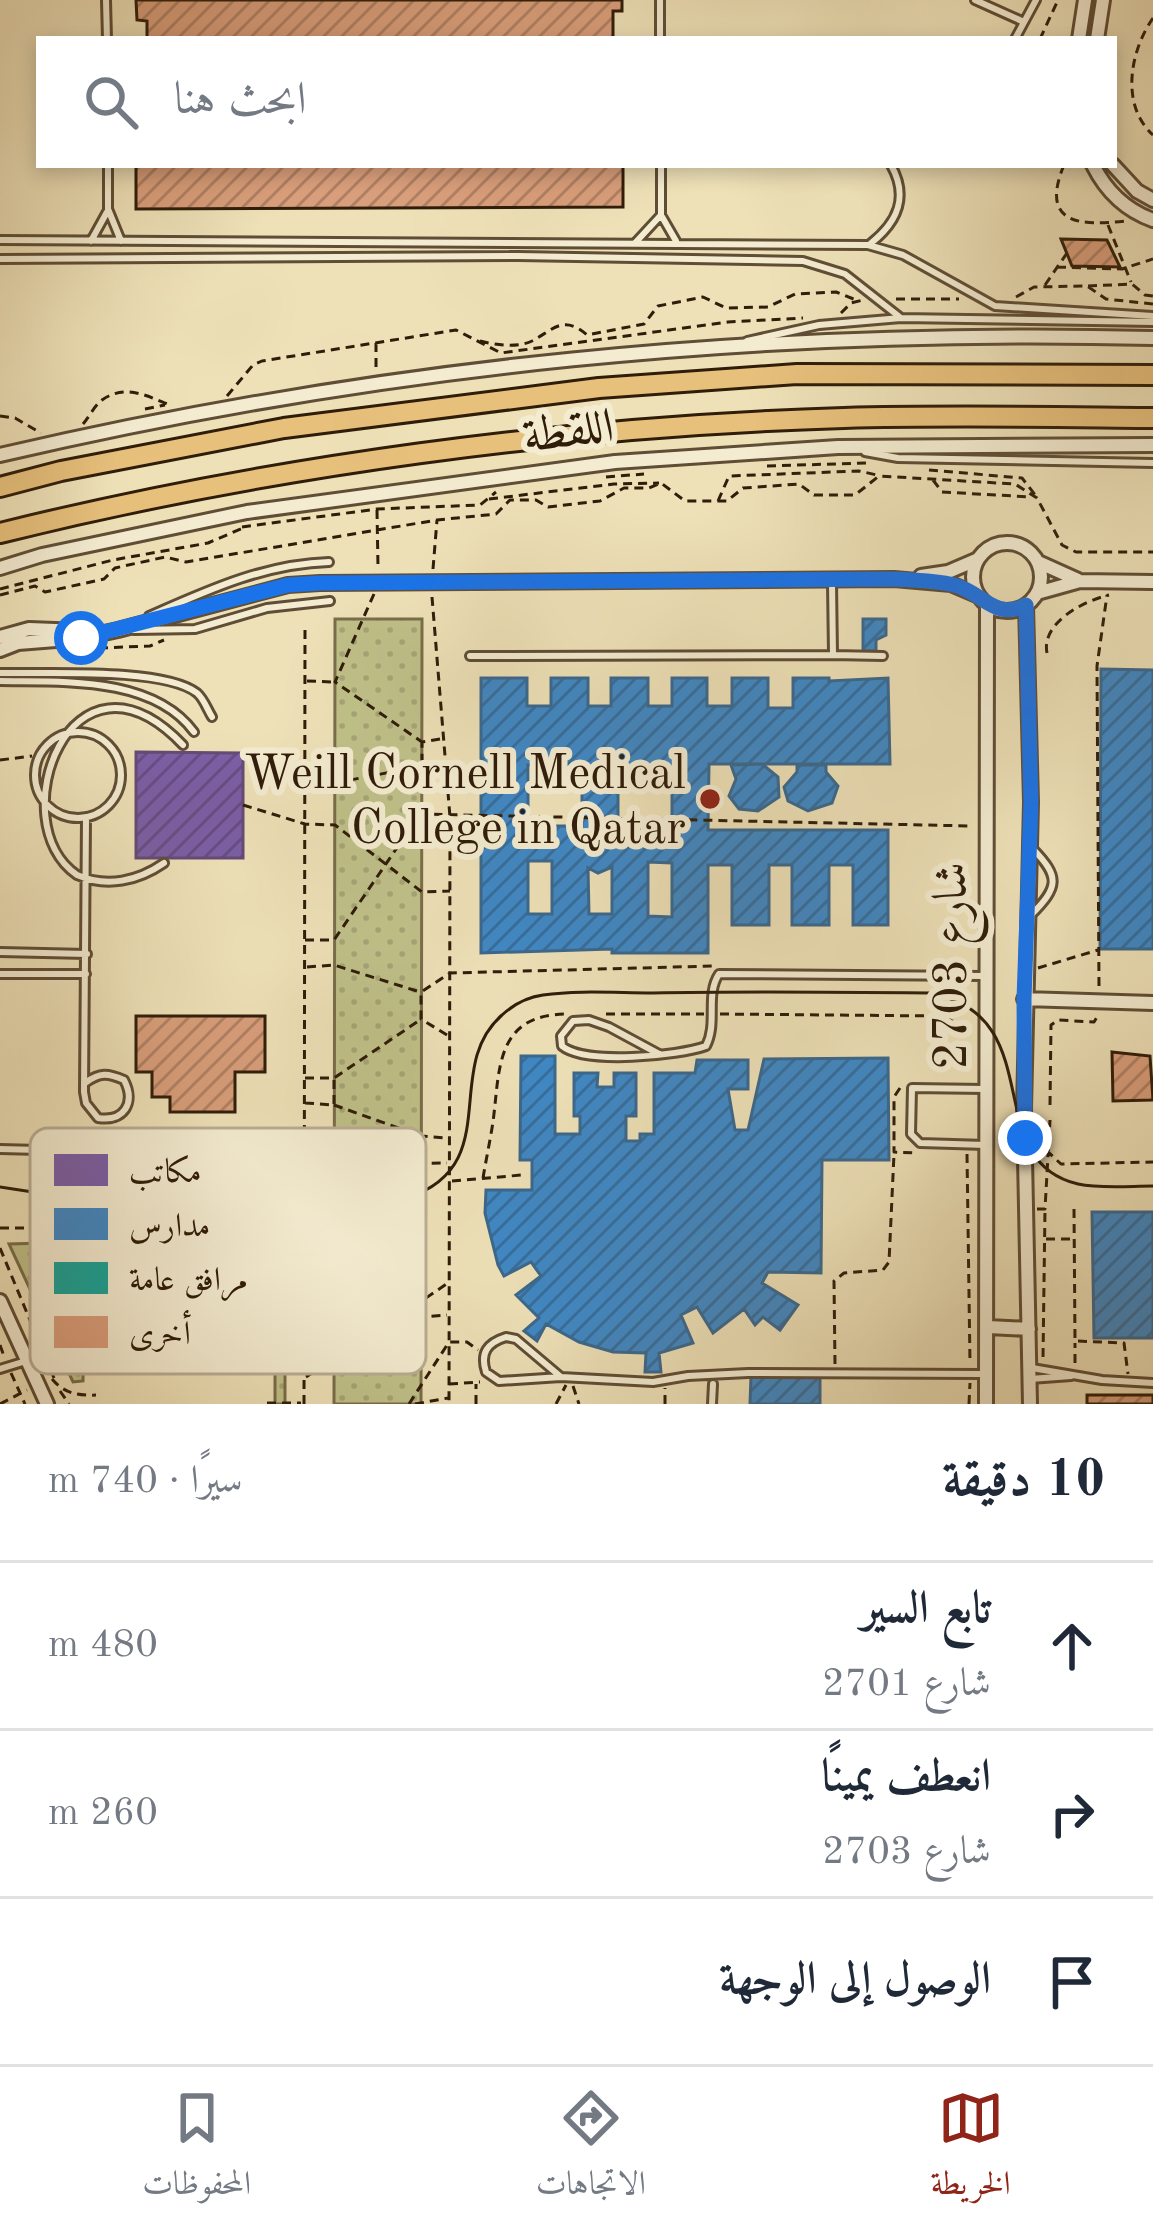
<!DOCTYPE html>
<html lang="ar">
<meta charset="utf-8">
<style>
:root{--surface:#fff;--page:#f2f2f3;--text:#1f2937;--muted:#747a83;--line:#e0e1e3;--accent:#8f2418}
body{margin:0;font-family:"Old Standard TT",Amiri,serif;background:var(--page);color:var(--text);direction:rtl}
.stop{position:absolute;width:36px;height:36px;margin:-27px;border:9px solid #1a73e8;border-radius:50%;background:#fff}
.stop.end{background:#1a73e8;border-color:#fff;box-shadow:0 3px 12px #0008}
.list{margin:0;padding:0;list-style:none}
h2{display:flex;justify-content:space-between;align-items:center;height:156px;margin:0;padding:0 48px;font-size:51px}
h2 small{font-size:39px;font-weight:400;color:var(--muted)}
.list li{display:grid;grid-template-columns:78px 1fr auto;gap:36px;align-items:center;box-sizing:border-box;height:168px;padding:0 48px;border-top:3px solid var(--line)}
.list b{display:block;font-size:45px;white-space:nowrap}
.list p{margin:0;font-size:39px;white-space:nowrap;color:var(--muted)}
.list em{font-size:39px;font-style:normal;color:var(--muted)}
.icon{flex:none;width:66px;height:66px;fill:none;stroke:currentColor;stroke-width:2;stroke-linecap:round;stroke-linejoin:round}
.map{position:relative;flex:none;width:1153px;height:1404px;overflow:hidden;direction:ltr}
.search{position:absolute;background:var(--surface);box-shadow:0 6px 18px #0003;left:36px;right:36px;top:36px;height:132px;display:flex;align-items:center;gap:30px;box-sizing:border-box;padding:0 42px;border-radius:0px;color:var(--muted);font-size:45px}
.sheet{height:660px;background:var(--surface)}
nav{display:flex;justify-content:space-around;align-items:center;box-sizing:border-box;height:168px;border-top:3px solid var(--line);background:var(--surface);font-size:33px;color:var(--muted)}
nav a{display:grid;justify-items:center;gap:6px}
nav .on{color:var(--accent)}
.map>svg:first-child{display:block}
.grass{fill:url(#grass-dots);stroke:#786e4a;stroke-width:3}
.offices{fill:url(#offices-hatch);stroke:#644a78;stroke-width:3}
.schools{fill:url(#schools-hatch);stroke:#3a688d;stroke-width:3;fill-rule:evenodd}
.building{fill:url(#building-hatch);stroke:#2f1c09;stroke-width:3}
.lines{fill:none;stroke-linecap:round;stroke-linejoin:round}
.service-casing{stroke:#5f4d35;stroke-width:12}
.minor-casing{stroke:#5f4d35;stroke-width:18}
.primary-casing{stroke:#2f1c09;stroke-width:24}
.path{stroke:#2f1c09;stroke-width:3;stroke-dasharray:9 6;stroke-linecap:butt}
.service{stroke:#f4ecd1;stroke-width:6}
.minor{stroke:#f4ecd1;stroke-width:12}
.primary{stroke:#e7c07c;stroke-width:18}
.tram{stroke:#2f1c09;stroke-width:3}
.route{stroke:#1a73e8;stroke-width:15}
.poi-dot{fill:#8f2418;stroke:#f4ecd1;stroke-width:4.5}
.labels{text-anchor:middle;stroke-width:12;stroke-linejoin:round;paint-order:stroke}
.street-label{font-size:48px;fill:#2f1c09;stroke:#f4ecd1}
.poi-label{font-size:48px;fill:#2f1c09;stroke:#f4ecd1;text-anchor:end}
.key{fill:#f4ecd1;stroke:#b9ae95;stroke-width:3}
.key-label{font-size:33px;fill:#2f1c09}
</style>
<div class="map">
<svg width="1153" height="1404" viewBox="0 0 1153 1404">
<defs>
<pattern id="grass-dots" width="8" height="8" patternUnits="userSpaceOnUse" patternTransform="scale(3)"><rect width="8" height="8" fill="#c0c18a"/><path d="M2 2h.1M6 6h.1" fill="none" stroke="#a5a576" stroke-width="1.8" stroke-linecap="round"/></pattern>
<pattern id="offices-hatch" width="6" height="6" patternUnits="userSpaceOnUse" patternTransform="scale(3)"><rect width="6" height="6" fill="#7b5ea7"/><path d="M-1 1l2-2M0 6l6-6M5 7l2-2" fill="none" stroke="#654d86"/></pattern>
<pattern id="schools-hatch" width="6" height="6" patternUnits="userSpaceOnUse" patternTransform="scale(3)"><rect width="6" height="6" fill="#3f88c5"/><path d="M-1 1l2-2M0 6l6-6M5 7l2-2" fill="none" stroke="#356e9e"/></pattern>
<pattern id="building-hatch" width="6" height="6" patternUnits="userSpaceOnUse" patternTransform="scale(3)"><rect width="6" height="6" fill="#d99e7b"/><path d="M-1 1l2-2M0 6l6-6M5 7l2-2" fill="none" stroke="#b08063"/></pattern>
</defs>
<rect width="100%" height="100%" fill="#eee1b8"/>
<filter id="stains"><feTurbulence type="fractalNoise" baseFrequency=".00167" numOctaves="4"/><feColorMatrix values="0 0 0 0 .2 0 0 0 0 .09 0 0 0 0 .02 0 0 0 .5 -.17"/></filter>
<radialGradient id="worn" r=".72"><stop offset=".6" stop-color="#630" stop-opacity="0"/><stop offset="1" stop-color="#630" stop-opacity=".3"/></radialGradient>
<path class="grass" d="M335 619H422L421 1404H334Z
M85 1242 296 1245 295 1321 285 1322V1404H275V1252L86 1253 83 1381 73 1382 9 1244Z"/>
<path class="offices" d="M136 752 243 753V858H136Z"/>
<path class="schools" d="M863 619H886V635L876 640V651H863Z
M1101 669 1153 670V949H1100Z
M481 678H527V706H551V678H588V706H611V678H648V706H672V678H707V706H732V678H768V708H793V678H829V681L888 678 890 764H709L708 830H888V925H853V865H829V925H792V865H769V925H732V865H708V953H612V949L481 953ZM582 764V826H528V765ZM618 770H672V828H618ZM528 861H552V914H528ZM648 862 672 863V917L648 916ZM612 867V914H589L588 868 598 873Z
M762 764 778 777 779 797 758 811 739 809 729 796 736 779 731 765Z
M797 765H826V772L838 786 832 803 808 811 788 801 784 787 797 772Z
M521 1056H555V1134H580V1116H574V1073H598L597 1087H614V1073H636V1116H626V1141H640V1134H654V1073H695L697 1060H748V1089H728L735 1130H748L764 1059 888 1058 889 1160H822L821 1273 768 1272 762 1283 798 1305 780 1330 763 1317 755 1325 744 1309 713 1333 697 1307 681 1315 693 1343 659 1353 661 1372H645L646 1353 613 1352 579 1342 546 1324 537 1341 524 1331 539 1318 516 1295 541 1276 531 1262 504 1276 498 1265 485 1213 486 1190H532V1160H520Z
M1092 1212H1153V1338H1094Z
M751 1376 820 1377V1404H750Z"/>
<path class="building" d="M136 0H622V11H613V39H147V21L137 20Z
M136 165H623V207L136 209Z
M1061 239 1107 240 1120 267 1072 266Z
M136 1016H265V1072H235V1112H170V1097H152V1072H136Z
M1112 1052 1150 1056 1153 1100 1113 1101Z
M1087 1395H1153V1404H1087Z"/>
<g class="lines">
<g class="service-casing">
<path id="service" d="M106 0 107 39
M660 0V39
M975 0 1024 22
M1015 39 1036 0
M108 165V209L121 241
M661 165V215L676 241
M0 240 868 245 903 255 995 306 1153 316
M91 241 107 212
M636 242 661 215
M870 244C898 222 909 197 891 165
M0 259 518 256 803 261 845 274 901 318
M747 341 819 325 901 318 1153 322
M865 452 898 458 1153 463
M149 616C208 590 264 564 329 562
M134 630 195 629 267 608 330 601
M833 655 883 656
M470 656 833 655 832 583
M0 673C45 674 164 667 197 693 204 699 207 709 212 717
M0 681C62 682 153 676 194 732
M35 775a43 43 0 1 1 86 0a43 43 0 1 1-86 0Z
M164 863C138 881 107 888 77 875 0 822 71 628 183 745
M1031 915C1059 887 1060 877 1033 849
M0 952 87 954
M0 974H86
M659 1054 609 1027 589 1020 573 1021 561 1036 562 1046C585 1065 678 1056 706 1046 718 1023 705 995 719 974L984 976
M85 1083C100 1072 108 1073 124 1080 136 1103 124 1122 98 1118L86 1103 84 1092 86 817
M985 1089 912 1088 911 1134 920 1143 986 1145
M0 1149 157 1153
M506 1337 516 1339 561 1377 499 1381 486 1372C480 1353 487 1343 506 1337Z
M1032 1368 1102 1380 1153 1383
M0 1369 26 1361
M561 1377 653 1382 688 1376 748 1373 982 1374
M1030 1379 1071 1376
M712 1404 713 1384"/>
</g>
<g class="minor-casing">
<path id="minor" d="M1079 39 1085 0
M1097 39 1103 0
M1093 165C1106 191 1125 210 1153 220
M1113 165 1137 191 1153 200
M0 455C382 366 761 328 1153 338
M973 577a34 34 0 1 1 68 0a34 34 0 1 1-68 0Z
M1038 562 1078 580
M0 568 42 555 247 512 615 462 838 447 1153 445
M921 576 948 572 976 560
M1037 593 1080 581 1153 582
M1026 605 1031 802 1024 1109 1030 1404
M0 637 29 629 81 631
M0 650 18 643 81 638 118 630 288 585 320 583 894 579 951 584 979 596
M1024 999 1153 1003
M0 1301 47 1404
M988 1327 1029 1329
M986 1404 987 605"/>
</g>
<g class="primary-casing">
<path id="primary" d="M0 487 61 471 284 428 599 388 797 374 1153 375
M0 533C270 466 566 426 844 418 947 415 1050 417 1153 418"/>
</g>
<path class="path" d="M1153 18C1130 51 1120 105 1153 135
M1040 39 1058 0
M1064 165C1039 225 1081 226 1126 221
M1108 225 1131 282
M1057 267 1122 269 1153 259
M1045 285 1067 253
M1088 286 1132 284 1145 295 1153 296
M1016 297 1034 287 1087 286 1106 299 1153 304
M896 299H959
M841 313 851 303 863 300
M480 341C495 345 518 348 532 341 553 330 563 314 587 335L644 324 658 306 703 297 726 308 768 307 795 294 836 292 856 300
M376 343V369
M227 396 253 365 262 361 456 330 501 353 728 322 803 318
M145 409 165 405
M0 416 15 418 41 433
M83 424C89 417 95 405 102 400 126 383 149 397 170 405
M767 466 866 463
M929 470 1022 478 1036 496
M606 477 644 474
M933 480 942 492 1031 497
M489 499 614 484 659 483
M718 501 729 476 859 471 877 475
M377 510 378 567
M242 527 377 509 480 505 496 492
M433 569 437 520
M0 589 113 560 208 543 243 528
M374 594 335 682 422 742
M0 595 35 586 45 592 104 579 115 568 165 557 186 562 437 520 496 514 510 500H536L548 507 600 501 624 488H649L661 483 685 501H727L743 488 799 484 814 495H855L879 476 1015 484 1037 498 1062 545 1076 552H1153
M432 597 450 817 449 1404
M99 648 150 646 164 640
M1047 653C1041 623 1083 601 1109 595
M307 681 333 682
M440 739 422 742V766L442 765
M0 760 32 756
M305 782 335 783 422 766
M243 805 305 824 335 825 422 892 450 891
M305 940H334L420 814 971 826
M940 965 968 964
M307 967 334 965 420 992
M1038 968 1098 950
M1099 986 1097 666 1107 595
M606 1014H704
M720 1014 941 1016 968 1028
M447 1035 421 1019V992L450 973 714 966
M305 1078H334L420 1020
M900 1088 894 1097V1152L916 1153
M305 1103 334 1105V1079
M334 1105 421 1136 447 1138
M1050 1105 1051 1025 1058 1020 1094 1022 1099 1014
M1046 1150 1061 1164 1153 1162
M967 1154 970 1364
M172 1166 173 1259
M483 1178C486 1160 490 1141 493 1122 500 1069 495 1015 566 1014
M452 1181 522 1175
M1037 1209H1045L1050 1120
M1074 1209 1075 1341 1124 1343 1128 1374
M0 1228H266
M1046 1239H1073
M0 1248 54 1378
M97 1260 91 1249 54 1247 49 1243 48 1178 53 1169 447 1163
M266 1260V1166
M401 1315 448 1283
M267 1329 447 1315
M0 1345 5 1359
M1043 1357 1045 1209
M1075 1363V1343
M835 1364 834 1281 844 1273 883 1270 889 1262 894 1154
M11 1373 25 1404
M306 1377 393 1320
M52 1379C63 1392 75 1396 96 1395
M449 1384 480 1382
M573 1386 579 1404
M60 1391 69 1404
M267 1403H301
M0 1404 27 1390
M304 1404 305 626
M409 1404 449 1342H467L478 1350
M415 1404 448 1398
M476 1404V1384
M556 1404 566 1385
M665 1404V1388
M969 1404 970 1383"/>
<use href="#service" class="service"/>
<use href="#minor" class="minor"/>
<use href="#primary" class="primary"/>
<path class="tram" d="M0 1187 85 1200 407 1198C506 1166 441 1068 502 1015 513 1005 528 997 543 995 578 990 617 993 653 993 745 991 837 992 929 993 1053 1015 977 1160 1078 1184 1101 1189 1130 1186 1153 1186"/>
</g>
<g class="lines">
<path class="route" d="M81 638 288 585 320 583 894 579C914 580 935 580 954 585 983 592 994 621 1026 605L1031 802 1024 999 1025 1138"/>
</g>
<circle class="poi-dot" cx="710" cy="799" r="12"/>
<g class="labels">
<g class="street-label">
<text transform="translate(568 429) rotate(-7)" y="17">اللقطة</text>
<text transform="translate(949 966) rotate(-90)" y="17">شارع 2703</text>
</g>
<g class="poi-label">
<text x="686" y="788">Weill Cornell Medical<tspan x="686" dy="55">College in Qatar</tspan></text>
</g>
</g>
<rect x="30" y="1128" width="396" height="246" rx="18" class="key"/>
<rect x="54" y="1154" width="54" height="32" fill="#7b5ea7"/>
<rect x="54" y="1208" width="54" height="32" fill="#3f88c5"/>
<rect x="54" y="1262" width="54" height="32" fill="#17a398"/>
<rect x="54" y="1316" width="54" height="32" fill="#d99e7b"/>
<g class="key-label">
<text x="129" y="1182">مكاتب</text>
<text x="129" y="1236">مدارس</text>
<text x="129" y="1290">مرافق عامة</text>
<text x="129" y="1344">أخرى</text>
</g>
<rect width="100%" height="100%" filter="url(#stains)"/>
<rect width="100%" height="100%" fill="url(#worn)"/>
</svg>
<div class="stop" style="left:81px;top:638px"></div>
<div class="stop end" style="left:1025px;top:1138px"></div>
<div class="search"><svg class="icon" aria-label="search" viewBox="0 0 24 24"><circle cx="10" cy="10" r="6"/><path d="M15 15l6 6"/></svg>ابحث هنا</div>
</div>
<section class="sheet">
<h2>10 دقيقة<small>سيرًا · 740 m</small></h2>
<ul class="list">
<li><svg class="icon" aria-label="ahead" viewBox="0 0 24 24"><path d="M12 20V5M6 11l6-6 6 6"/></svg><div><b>تابع السير</b><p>شارع 2701</p></div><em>480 m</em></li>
<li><svg class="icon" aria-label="right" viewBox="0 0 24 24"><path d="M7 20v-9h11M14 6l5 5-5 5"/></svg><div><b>انعطف يمينًا</b><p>شارع 2703</p></div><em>260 m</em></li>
<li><svg class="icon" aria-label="arrive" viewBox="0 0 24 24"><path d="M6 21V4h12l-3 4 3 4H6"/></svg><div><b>الوصول إلى الوجهة</b></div></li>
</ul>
</section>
<nav>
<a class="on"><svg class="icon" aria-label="map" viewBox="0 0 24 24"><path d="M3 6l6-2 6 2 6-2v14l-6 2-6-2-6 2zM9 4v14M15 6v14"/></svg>الخريطة</a>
<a><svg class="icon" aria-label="directions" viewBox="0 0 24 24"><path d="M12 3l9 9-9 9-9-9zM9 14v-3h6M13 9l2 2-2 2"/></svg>الاتجاهات</a>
<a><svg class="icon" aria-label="saved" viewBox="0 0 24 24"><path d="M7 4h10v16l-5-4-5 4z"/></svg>المحفوظات</a>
</nav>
